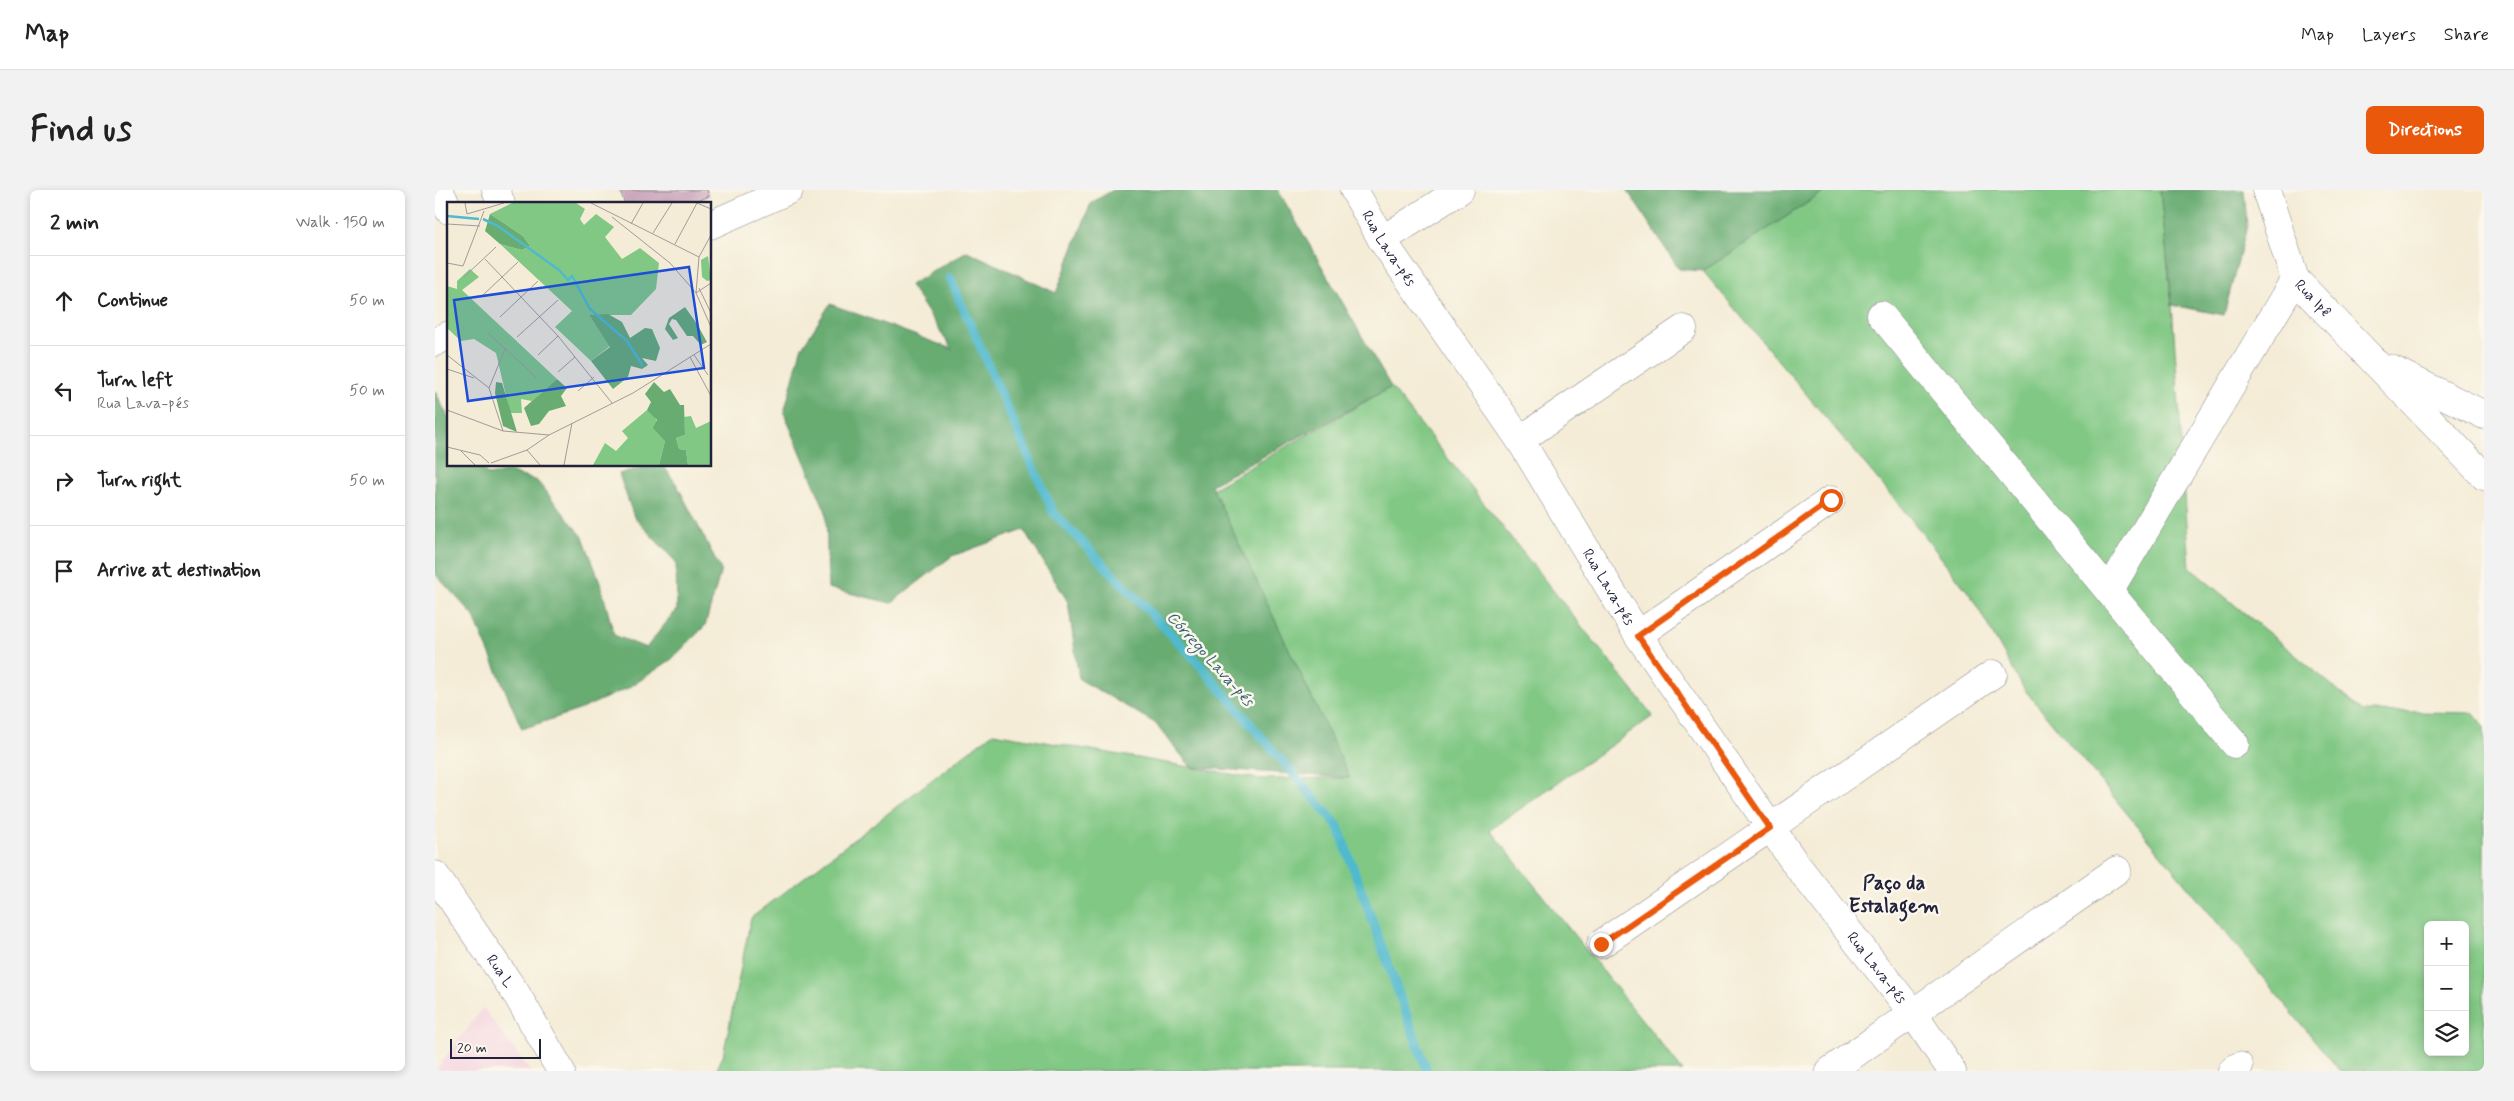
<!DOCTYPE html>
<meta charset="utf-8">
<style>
:root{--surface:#fff;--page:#f2f2f2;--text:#222;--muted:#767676;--line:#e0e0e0;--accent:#ea580c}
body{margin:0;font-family:Mynerve,sans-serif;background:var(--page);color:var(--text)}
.controls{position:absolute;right:15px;bottom:15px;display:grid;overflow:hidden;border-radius:8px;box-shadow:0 2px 8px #0003}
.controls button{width:45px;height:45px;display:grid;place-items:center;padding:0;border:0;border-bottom:1px solid var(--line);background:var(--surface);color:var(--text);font:25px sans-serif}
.scale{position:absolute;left:15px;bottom:12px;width:91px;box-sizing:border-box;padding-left:5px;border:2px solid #22223b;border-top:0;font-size:14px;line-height:18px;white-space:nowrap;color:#22223b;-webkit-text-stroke:4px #fbf7ec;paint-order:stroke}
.stop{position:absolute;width:15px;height:15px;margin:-11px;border:4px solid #ea580c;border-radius:50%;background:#fff}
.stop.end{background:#ea580c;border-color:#fff;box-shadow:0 1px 5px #0008}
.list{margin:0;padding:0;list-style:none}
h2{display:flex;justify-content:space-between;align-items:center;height:65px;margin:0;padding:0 20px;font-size:21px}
h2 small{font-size:16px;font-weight:400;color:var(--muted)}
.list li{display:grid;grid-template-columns:32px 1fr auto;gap:15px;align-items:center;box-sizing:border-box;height:90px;padding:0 20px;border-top:1px solid var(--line)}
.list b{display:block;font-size:19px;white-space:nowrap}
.list p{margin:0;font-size:16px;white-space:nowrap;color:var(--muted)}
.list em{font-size:16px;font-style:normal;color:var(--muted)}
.icon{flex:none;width:28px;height:28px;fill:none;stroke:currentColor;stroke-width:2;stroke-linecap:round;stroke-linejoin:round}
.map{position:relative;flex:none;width:2049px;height:881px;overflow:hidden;border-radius:8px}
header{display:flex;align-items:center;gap:30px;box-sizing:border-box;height:70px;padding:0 25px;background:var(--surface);border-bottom:1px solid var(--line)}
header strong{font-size:24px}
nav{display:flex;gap:28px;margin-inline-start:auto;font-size:18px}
.intro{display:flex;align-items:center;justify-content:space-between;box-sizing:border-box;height:120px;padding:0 30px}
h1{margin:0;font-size:35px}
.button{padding:12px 22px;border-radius:8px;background:var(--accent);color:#fff;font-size:18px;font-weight:700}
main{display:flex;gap:30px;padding:0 30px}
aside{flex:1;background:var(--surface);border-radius:8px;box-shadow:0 2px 8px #0003}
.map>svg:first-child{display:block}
.built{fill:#f4cfde}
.green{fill:#81c884;stroke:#527560;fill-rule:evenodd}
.forest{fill:#68ac72;stroke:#456756}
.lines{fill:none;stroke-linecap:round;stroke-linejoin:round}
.stream{stroke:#50b9ce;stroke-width:9}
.building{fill:#c197b2}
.minor-casing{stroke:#8b8788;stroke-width:29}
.major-casing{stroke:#8b8788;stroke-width:29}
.minor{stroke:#fff;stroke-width:28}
.major{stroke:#fff;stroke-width:28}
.route{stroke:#ea580c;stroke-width:6}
.labels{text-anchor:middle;stroke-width:5;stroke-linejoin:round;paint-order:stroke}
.street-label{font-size:15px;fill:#22223b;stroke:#fbf7ec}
.water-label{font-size:16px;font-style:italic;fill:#345e76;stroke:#fbf7ec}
.district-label{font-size:20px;font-weight:bold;fill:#22223b;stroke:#fbf7ec}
.inset-river{fill:none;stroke:#50b9ce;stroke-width:2.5}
.inset-road{fill:none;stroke:#a09b98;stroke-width:1}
.view{fill:#1d4ed8;fill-opacity:0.15;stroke:#1d4ed8;stroke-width:2.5}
.inset-edge{fill:none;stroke:#22223b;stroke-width:2.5}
</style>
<header>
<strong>Map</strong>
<nav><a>Map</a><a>Layers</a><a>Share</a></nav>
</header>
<div class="intro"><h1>Find us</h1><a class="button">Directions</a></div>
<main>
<aside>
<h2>2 min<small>Walk · 150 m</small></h2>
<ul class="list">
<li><svg class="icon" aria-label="ahead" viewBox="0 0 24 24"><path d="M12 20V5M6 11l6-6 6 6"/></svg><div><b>Continue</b></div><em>50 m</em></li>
<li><svg class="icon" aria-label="left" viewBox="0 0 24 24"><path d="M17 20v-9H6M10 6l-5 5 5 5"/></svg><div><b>Turn left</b><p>Rua Lava-pés</p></div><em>50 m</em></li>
<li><svg class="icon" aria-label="right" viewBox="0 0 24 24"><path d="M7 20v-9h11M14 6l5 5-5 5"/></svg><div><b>Turn right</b></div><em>50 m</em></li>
<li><svg class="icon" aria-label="arrive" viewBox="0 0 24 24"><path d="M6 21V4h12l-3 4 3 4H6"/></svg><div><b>Arrive at destination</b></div></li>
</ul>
</aside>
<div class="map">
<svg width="2049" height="881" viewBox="0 0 2049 881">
<rect width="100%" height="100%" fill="#fbf7ec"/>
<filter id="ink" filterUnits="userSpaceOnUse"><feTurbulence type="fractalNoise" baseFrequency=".02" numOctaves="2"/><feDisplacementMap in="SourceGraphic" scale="10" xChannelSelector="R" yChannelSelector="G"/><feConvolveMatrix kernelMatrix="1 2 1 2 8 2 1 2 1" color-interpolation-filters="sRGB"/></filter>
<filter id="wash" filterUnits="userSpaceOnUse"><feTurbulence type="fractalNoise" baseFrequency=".0096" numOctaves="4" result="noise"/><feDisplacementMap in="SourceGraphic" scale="20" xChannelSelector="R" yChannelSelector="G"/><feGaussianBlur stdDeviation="1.12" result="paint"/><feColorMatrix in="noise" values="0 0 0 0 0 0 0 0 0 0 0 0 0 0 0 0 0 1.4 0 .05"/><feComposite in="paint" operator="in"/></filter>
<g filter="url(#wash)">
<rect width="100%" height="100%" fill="#f4ecd6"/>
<path class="built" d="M48 818 95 881H0Z"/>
<path class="green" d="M1392 0H1725L1737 115 1755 378 1928 521 2038 523 2049 536V881H1905L1589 499 1536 406 1476 329 1268 81ZM1993 735H2030V862H1993Z
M956 197 1218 526 1055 640 1248 881H281L288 866 316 728 558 543 824 589 915 588 777 299Z"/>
<path class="forest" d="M678 0H843L956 197 776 295 915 588 756 577 720 533 644 489 633 412 589 340 517 366 456 413 393 398 391 322 349 223 366 159 395 114 517 159 475 95 532 61 621 103 656 13Z
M1192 0H1392L1268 81 1244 79Z
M1725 0H1809L1812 36 1789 125 1737 115Z
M0 201 14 229V275H44L53 285 73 282 102 291 148 347 165 392 179 445 211 458 242 419 241 372 199 327 184 284 216 275H228L242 295 286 380 270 436 237 469 195 497 144 520 87 539 38 425 0 384Z"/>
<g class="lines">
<path class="stream" d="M515 88 618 322 758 467 903 636 992 881"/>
</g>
<g id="blocks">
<path class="building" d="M185 0H272L274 6 254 14H190Z"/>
</g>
</g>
<g filter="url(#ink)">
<use href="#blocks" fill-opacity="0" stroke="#8b8788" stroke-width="1"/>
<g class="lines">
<g class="minor-casing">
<g id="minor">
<path d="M4 0 14 20"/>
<path d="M61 0 66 14"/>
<path id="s1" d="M919 0 947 50 1085 250 1203 445 1360 673 1477 822 1517 881"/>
<path id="s2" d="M1831 0 1860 89 2049 286"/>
<path d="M947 50 1025 0"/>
<path d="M1446 125 1800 554"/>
<path d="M1956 179 2049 225"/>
<path d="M1085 250 1248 139"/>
<path d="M1674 401 1860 89"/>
<path d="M1203 445 1396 310"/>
<path id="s3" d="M0 685 82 805 126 881"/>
<path d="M1166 754 1558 484"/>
<path d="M1395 881 1682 680"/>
<path d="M1797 881 1804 876"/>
</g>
</g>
<g class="major-casing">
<path id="major" d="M275 35 354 0
M0 152 14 145"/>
</g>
<use href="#minor" class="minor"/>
<use href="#major" class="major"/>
</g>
</g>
<g class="lines" filter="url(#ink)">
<path class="route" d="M1166 754 1335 638 1203 446 1396 310"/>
</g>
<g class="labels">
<g class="street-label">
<text dy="5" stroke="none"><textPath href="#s1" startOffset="68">Rua Lava-pés</textPath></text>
<text dy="5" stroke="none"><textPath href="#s2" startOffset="120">Rua Ipê</textPath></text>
<text dy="5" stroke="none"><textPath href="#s1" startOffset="472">Rua Lava-pés</textPath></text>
<text dy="5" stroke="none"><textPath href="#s1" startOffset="938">Rua Lava-pés</textPath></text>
<text dy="5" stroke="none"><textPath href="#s3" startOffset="116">Rua L</textPath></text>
</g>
<g class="water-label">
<text transform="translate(776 468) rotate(48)" y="6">Córrego Lava-pés</text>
</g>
<g class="district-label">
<text x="1459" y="699">Paço da<tspan x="1459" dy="23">Estalagem</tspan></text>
</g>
</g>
<g transform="translate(12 12)">
<rect width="264" height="264" fill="#f4ecd6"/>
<path d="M65 1H129L138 7 133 17 137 23 149 12 167 25 158 35 175 57 193 46 212 61 209 87 184 113H142L163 144 144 159 108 125 125 109 53 42 75 48 83 44 76 34 43 12ZM261 54 264 78 260 79 255 75 254 58ZM23 67 32 75 15 88 110 177 85 199 74 197 75 211H63L49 151 27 137 14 139 0 126V84L10 87V79ZM200 208 207 213 218 239 212 263H146L158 241 169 249 181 236 175 229ZM244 214 249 226 264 219V263H241L239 248 232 247 229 236 238 233 237 215Z" fill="#81c884"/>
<path d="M43 12 76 34 83 44 75 48 53 42 38 29ZM238 105 250 122 260 140 254 143 246 134H240L229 118 225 117 222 122 231 136 226 138 218 127 222 116ZM161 112 175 120 183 136 198 126 205 127 213 146 209 159 195 156 201 163 195 167 184 164 181 175 166 187 144 159 163 145 142 113ZM110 177 120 186 114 194 119 204 102 209 92 222 84 224 77 206ZM49 180 55 181 70 230 56 224 48 191ZM207 180 217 190 223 187 233 203H237L238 233 229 236 232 247 239 248 241 263H212L218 239 206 226 210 218 200 208 204 200 198 192Z" fill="#68ac72"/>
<path class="inset-river" d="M0 14 32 17M36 17 51 24 112 68 121 78 125 74 143 107 180 139 196 164"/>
<path class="inset-road" d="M18 1 20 12 57 1M144 1 252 55M250 1 264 7M165 15 223 61 249 91M0 22 33 24M184 22 196 1M206 31 225 1M228 42 250 1M38 57 111 134 165 201M0 61 16 64 37 9M17 75 49 45M264 81 249 91 264 125M252 86 264 111M249 91 252 55 264 33M35 94 71 60M53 115 91 79M41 131 89 175M70 135 111 98M0 153 42 186 56 229M91 153 111 134M247 153 261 173M243 155 264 194M0 167 27 176M111 170 128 155M42 186 58 147M131 189 147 175M0 208 56 229 102 233M0 245 33 253 42 261M80 248 93 263M14 249 28 263M44 261 80 248 102 233 186 191 264 142M117 263 125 221"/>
<path class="view" d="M242 65 257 166 21 199 7 98Z"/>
<rect width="264" height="264" class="inset-edge"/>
</g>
</svg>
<div class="controls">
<button>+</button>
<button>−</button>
<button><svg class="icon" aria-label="layers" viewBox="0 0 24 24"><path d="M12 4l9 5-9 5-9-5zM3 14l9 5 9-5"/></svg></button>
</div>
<div class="scale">20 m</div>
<div class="stop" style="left:1396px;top:310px"></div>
<div class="stop end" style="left:1166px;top:754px"></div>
</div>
</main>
